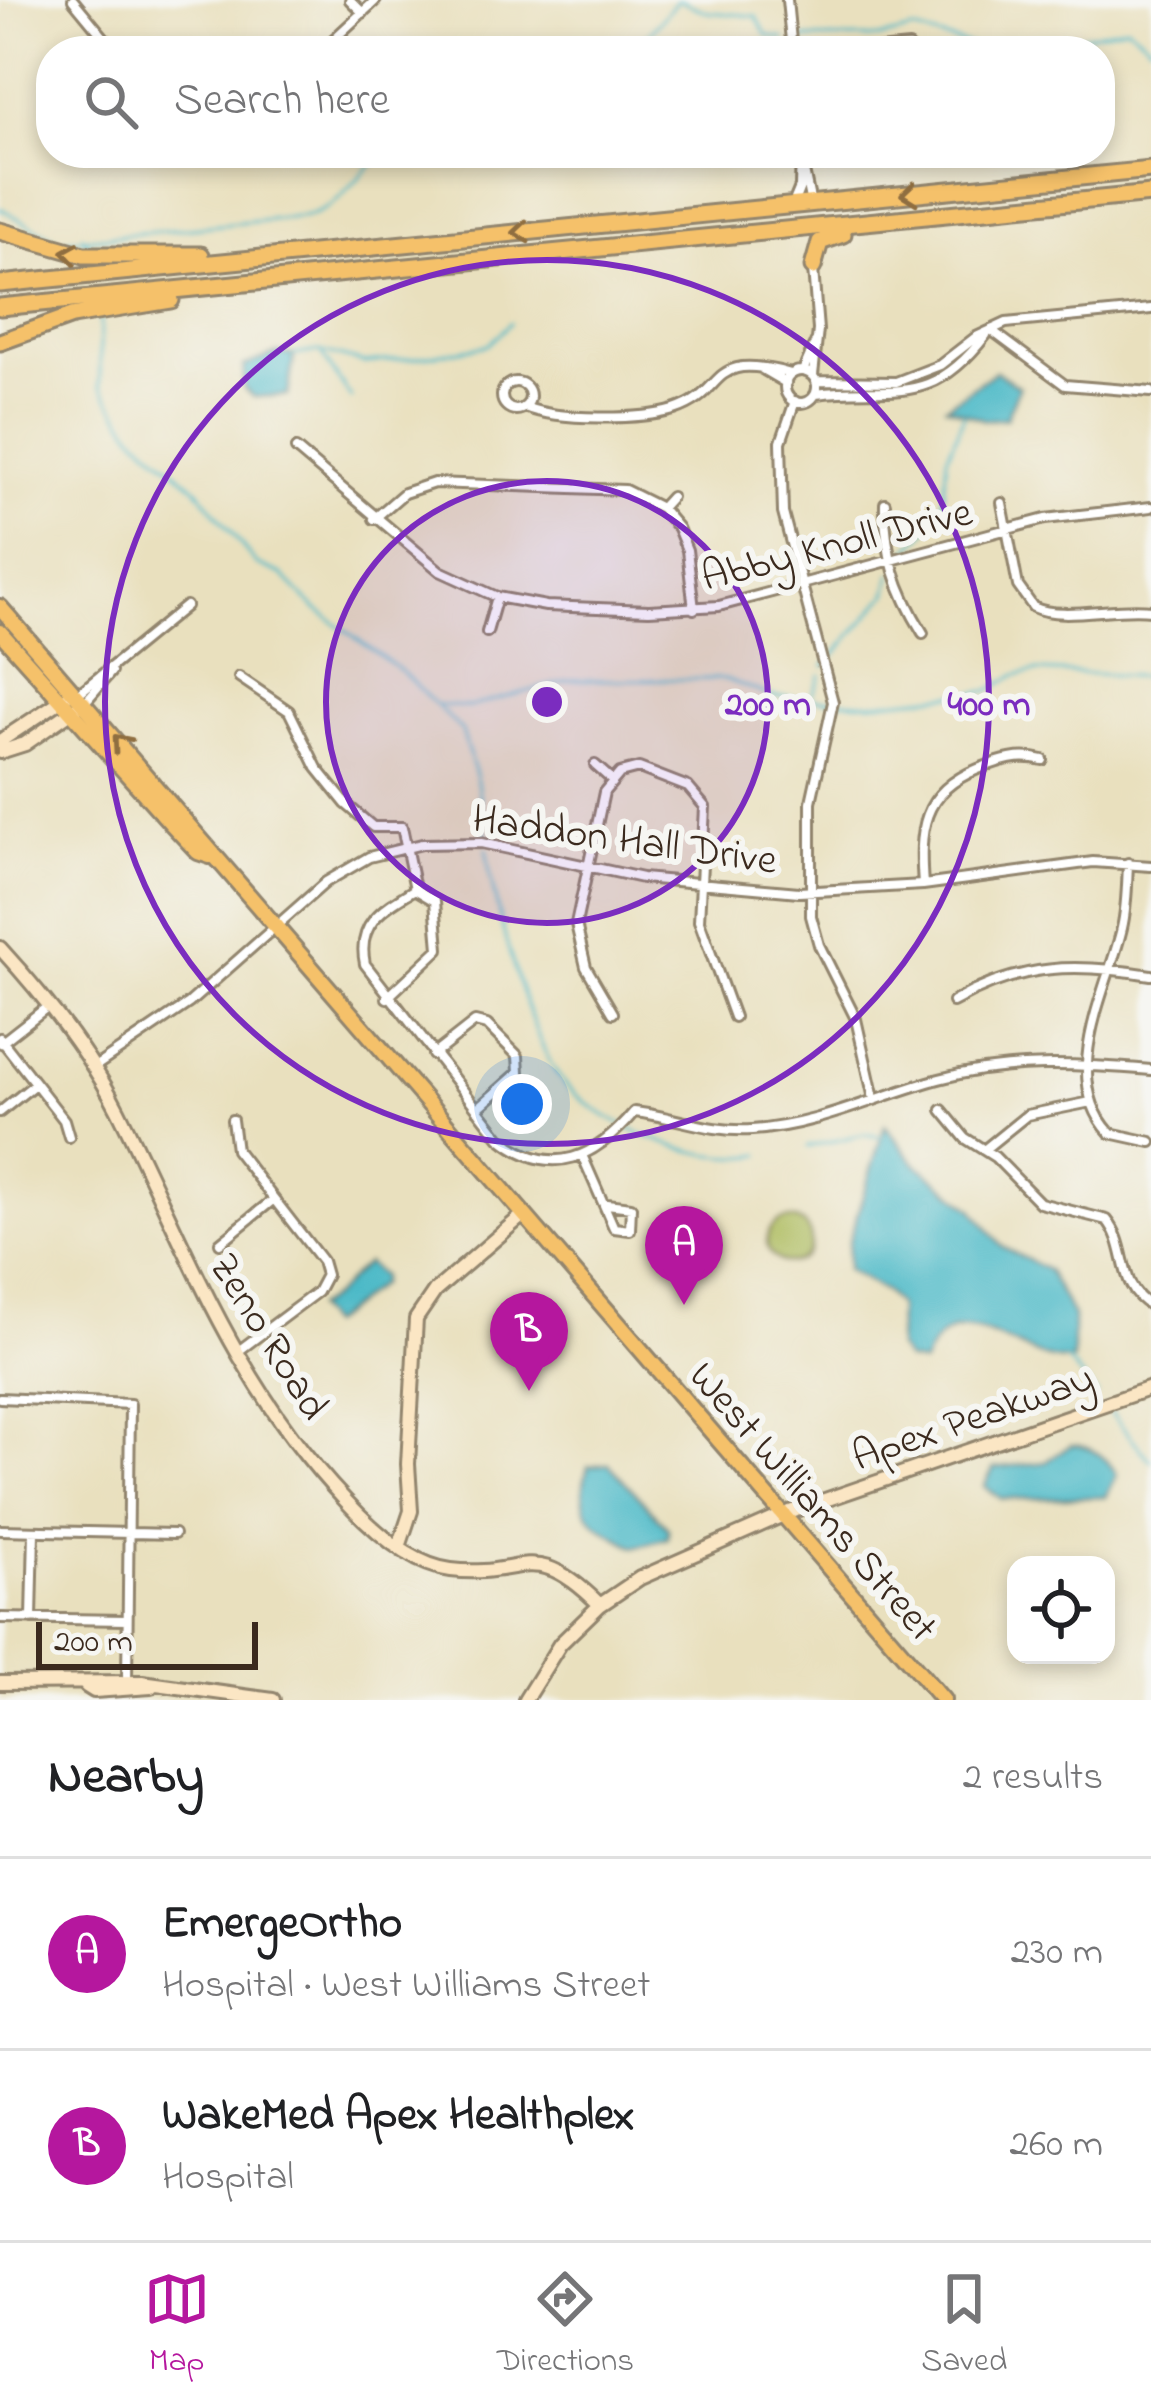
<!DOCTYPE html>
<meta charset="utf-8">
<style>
:root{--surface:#fff;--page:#f6f6f6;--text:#202124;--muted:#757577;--line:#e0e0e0;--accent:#b5179e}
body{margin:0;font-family:"Indie Flower",sans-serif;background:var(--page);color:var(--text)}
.controls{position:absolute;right:36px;bottom:36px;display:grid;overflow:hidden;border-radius:24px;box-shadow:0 6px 18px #0003}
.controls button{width:108px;height:108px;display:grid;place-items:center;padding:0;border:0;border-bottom:3px solid var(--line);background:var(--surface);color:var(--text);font:60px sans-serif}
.scale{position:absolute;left:36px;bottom:30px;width:222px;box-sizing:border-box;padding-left:12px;border:6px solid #3b2a1e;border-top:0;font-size:33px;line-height:42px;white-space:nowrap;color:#3b2a1e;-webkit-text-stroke:9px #f6f6f2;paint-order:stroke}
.you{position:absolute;left:522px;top:1104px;width:42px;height:42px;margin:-30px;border:9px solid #fff;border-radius:50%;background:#1a73e8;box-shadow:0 0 0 18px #1a73e833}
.badge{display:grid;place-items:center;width:78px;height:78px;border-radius:50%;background:var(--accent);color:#fff;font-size:39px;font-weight:700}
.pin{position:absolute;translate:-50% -99px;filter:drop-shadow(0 3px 6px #0008)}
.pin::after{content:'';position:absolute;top:63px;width:42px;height:36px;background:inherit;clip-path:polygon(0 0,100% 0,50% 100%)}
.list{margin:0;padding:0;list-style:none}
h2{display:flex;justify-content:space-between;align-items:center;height:156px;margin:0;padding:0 48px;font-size:51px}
h2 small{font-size:39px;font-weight:400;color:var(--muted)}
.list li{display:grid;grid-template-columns:78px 1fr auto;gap:36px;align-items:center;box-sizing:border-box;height:192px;padding:0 48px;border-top:3px solid var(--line)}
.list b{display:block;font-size:45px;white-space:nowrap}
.list p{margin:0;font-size:39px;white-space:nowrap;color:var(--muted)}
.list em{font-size:39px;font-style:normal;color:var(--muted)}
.icon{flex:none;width:66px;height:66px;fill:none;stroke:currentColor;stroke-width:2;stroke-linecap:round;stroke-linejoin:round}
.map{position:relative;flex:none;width:1151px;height:1700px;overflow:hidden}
.search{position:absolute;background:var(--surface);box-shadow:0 6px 18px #0003;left:36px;right:36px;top:36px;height:132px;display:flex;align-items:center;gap:30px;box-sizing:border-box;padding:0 42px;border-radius:48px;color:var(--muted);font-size:45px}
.sheet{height:540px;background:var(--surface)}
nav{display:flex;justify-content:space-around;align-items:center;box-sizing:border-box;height:168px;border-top:3px solid var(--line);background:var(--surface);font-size:33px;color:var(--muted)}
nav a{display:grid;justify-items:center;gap:6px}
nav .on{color:var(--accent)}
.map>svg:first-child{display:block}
.green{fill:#adbb5d;stroke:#74723e;stroke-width:3}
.water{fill:#4cb9c7;stroke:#447272;stroke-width:3}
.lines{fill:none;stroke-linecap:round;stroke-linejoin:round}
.stream{stroke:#4cb9c7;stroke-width:3}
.street-casing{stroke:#92856e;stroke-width:14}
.secondary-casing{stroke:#92856e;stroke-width:18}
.primary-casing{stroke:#92856e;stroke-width:20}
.highway-casing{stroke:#92856e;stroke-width:21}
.street{stroke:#fff;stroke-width:8}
.secondary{stroke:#fbe6c4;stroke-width:12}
.primary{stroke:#f5c16b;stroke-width:14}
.highway{stroke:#f5c16b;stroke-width:15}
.oneway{stroke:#8f6e41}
.ring{fill:none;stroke:#7b2cbf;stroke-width:6}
.labels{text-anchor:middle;stroke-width:12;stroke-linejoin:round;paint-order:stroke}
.street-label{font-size:42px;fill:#3b2a1e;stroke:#f6f6f2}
.centre{fill:#7b2cbf;stroke:#f6f6f2;stroke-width:6}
.ring-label{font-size:36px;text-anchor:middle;font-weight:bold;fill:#7b2cbf;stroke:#f6f6f2;stroke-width:12;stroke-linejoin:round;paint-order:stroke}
</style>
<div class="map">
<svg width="1151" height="1700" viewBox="0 0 1151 1700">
<rect width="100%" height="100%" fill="#f6f6f2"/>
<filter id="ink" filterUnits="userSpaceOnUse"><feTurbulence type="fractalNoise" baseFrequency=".00833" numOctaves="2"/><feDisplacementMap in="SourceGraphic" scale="24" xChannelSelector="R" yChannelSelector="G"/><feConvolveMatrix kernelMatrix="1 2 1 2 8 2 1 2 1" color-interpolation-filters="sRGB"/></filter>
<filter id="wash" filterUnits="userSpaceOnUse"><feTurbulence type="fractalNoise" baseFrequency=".004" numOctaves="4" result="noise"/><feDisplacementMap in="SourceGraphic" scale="48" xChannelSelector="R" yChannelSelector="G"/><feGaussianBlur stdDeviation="2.7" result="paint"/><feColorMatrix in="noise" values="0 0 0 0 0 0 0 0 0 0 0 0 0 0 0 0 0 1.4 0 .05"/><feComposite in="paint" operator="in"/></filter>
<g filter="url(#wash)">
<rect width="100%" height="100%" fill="#e9e0be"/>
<path class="green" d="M767 1241a22 22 0 1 1 44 0a22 22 0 1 1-44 0Z"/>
<path class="water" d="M278 353 294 355 288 395 254 397 244 389V366Z
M996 371 1019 387 1006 418 985 420 946 406Z
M885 1125 914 1162 973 1209 1001 1246 1047 1270 1073 1316V1360C1022 1369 955 1282 923 1364L906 1360 897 1348 898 1306 884 1291 847 1270 849 1241Z
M367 1263 381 1276 380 1284 328 1325 315 1308C338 1297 346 1279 367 1263Z
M1071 1445C1091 1446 1107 1457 1117 1475L1106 1497 1002 1499 984 1486 994 1468 1046 1462Z
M609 1464 668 1528V1538L635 1547C593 1524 574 1517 588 1466Z"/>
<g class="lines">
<path class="stream" d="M678 0 708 12 756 16 766 35 784 39
M797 39 880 38 913 30 991 51
M623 51 648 35 678 0
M1015 51 1127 26 1151 45
M0 208 55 239
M82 236 91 248
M64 241 308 216C344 206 357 171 388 153
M100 317V386L135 436 197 489 256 564 282 575 315 608 401 671 462 731 477 781 486 839
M294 355 319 351 365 363 414 358 488 345 510 323
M323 356 351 398
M903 555 942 514 947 457 964 415
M825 666 887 594 892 574
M813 694 821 675
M436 705 469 707 571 680 725 679 771 696 871 703 988 691 1016 675 1037 671 1151 677
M487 849C489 895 532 1042 560 1078 597 1125 703 1167 761 1155
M808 1147 864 1134 881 1137
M1069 1362 1097 1395
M1109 1411 1151 1461"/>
</g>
</g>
<g filter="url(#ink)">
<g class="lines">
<g class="street-casing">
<path id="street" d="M73 0 115 51
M350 0 363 13
M787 0 792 51
M321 51 376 0
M867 51 909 47
M803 166 811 204
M793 204 800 187 801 153
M991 330 1065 385 1151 392
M762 369 786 383
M803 371 816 341
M785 387a16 16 0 1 1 32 0a16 16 0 1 1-32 0Z
M813 375 818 330 813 269
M817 381 896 382 940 365 976 337 1006 323 1151 309
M502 396a14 14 0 1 1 28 0a14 14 0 1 1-28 0Z
M816 394C892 384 928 411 986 335
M795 401 781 442 783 513 833 702 811 802V916L819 945 856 1019 874 1099
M525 407C558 421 640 420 674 410 730 392 704 350 791 374
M296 449 440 571 497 597 546 606 649 610 719 606 1045 519 1151 507
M885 503C884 552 897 591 923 633
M1002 503 1018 586 1033 607C1062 621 1115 605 1151 610
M661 508 671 497
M374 519 404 493 434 483 625 490 661 508 678 528 687 550 694 609
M487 632 497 597
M239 677 289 711 317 768 346 804 373 827H402L415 889C384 908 356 923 365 964L500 1138C553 1181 597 1156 634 1112 674 1116 710 1133 752 1130 817 1126 877 1096 939 1079 1010 1060 1079 1064 1151 1070
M78 694 186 606
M86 701 111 672
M595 765 612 780
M1128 863C1127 885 1127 907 1122 928 1108 989 1058 1076 1110 1133L1151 1142
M923 885C919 830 921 792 978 769 1001 760 1019 754 1043 760
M387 998 439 949 435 901 415 889
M953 1002C1021 963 1076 963 1151 975
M613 1013 586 967 576 924 604 792 620 773 639 768 688 787 705 807 699 921 734 1017
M0 1038 64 1120 69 1137
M1 1043 47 1007
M433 1055 475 1022 487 1025 518 1056 519 1072 477 1109
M93 1068 189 1003 326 882 369 857 422 844 481 843 642 878 799 892 923 885 1093 862 1151 866
M942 1110 965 1138 995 1157 1040 1203 1107 1220C1130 1248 1116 1286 1151 1306
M0 1112 35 1084
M232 1120 236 1150 322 1261 326 1275 317 1292 237 1352
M985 1149 1027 1115 1091 1102
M582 1155 614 1228 630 1230 631 1207 607 1204
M220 1243 274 1199
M0 1398 130 1404 127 1681
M0 1530 174 1534
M0 1618 127 1620
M32 1619 34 1531"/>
</g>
<g class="secondary-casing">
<path id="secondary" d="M0 741 65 698
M0 752 25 744 85 702
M0 948C43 995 89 1053 118 1110 188 1250 234 1383 346 1501 372 1529 411 1565 451 1570 525 1579 532 1537 600 1605
M399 1547 411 1511 408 1464 416 1319 435 1291 523 1215
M0 1683 142 1682 273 1700
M86 1686 94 1691 151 1687
M525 1700 560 1644 600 1605 640 1578 790 1512 1151 1388"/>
</g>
<g class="primary-casing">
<path id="primary" d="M0 607 943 1700
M0 632 171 823 198 852 210 856"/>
</g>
<g class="highway-casing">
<path id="highway" d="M0 231 84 255H201
M813 267 820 242 843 234
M0 284 1151 170
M0 307 1151 194
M0 342 72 316 171 300"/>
</g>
<use href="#street" class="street"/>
<use href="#secondary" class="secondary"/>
<use href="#primary" class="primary"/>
<use href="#highway" class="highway"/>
</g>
<defs><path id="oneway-chevron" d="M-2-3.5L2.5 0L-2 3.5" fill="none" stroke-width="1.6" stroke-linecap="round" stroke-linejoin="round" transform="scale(3)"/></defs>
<g class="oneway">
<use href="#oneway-chevron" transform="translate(909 194) rotate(174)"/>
<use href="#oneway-chevron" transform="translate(521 232) rotate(174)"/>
<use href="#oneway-chevron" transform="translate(70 253) rotate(-171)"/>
<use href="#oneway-chevron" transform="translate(120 742) rotate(-131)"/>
</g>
</g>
<circle cx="547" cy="702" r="221" fill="#7b2cbf" fill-opacity=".12"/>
<g class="ring">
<circle cx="547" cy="702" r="221"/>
<circle cx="547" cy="702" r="442"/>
</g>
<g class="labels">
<g class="street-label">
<text transform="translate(836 542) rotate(-14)" y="15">Abby Knoll Drive</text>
<text transform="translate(625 837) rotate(8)" y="15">Haddon Hall Drive</text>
<text transform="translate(271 1335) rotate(58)" y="15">Zeno Road</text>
<text transform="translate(972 1415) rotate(-19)" y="15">Apex Peakway</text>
<text transform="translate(815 1500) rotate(49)" y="15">West Williams Street</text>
</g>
</g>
<circle cx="547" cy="702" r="18" class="centre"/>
<g class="ring-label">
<text x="768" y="715">200 m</text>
<text x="989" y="715">400 m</text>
</g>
</svg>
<div class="controls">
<button><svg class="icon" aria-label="locate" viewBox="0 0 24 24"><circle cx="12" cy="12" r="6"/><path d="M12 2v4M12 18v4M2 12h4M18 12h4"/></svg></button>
</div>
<div class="scale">200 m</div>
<div class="you"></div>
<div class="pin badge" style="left:684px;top:1305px">A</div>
<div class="pin badge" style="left:529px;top:1391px">B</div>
<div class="search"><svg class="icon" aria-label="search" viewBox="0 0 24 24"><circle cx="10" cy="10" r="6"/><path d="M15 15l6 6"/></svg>Search here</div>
</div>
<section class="sheet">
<h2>Nearby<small>2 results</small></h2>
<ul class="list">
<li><span class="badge">A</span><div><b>EmergeOrtho</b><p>Hospital · West Williams Street</p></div><em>230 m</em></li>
<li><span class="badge">B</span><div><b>WakeMed Apex Healthplex</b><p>Hospital</p></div><em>260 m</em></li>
</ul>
</section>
<nav>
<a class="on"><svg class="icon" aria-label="map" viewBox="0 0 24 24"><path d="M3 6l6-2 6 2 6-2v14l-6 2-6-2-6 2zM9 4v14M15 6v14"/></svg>Map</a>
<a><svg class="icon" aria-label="directions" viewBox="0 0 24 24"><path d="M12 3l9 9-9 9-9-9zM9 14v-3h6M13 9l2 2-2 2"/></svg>Directions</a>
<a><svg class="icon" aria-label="saved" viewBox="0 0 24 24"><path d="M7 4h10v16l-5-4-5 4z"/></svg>Saved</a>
</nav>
